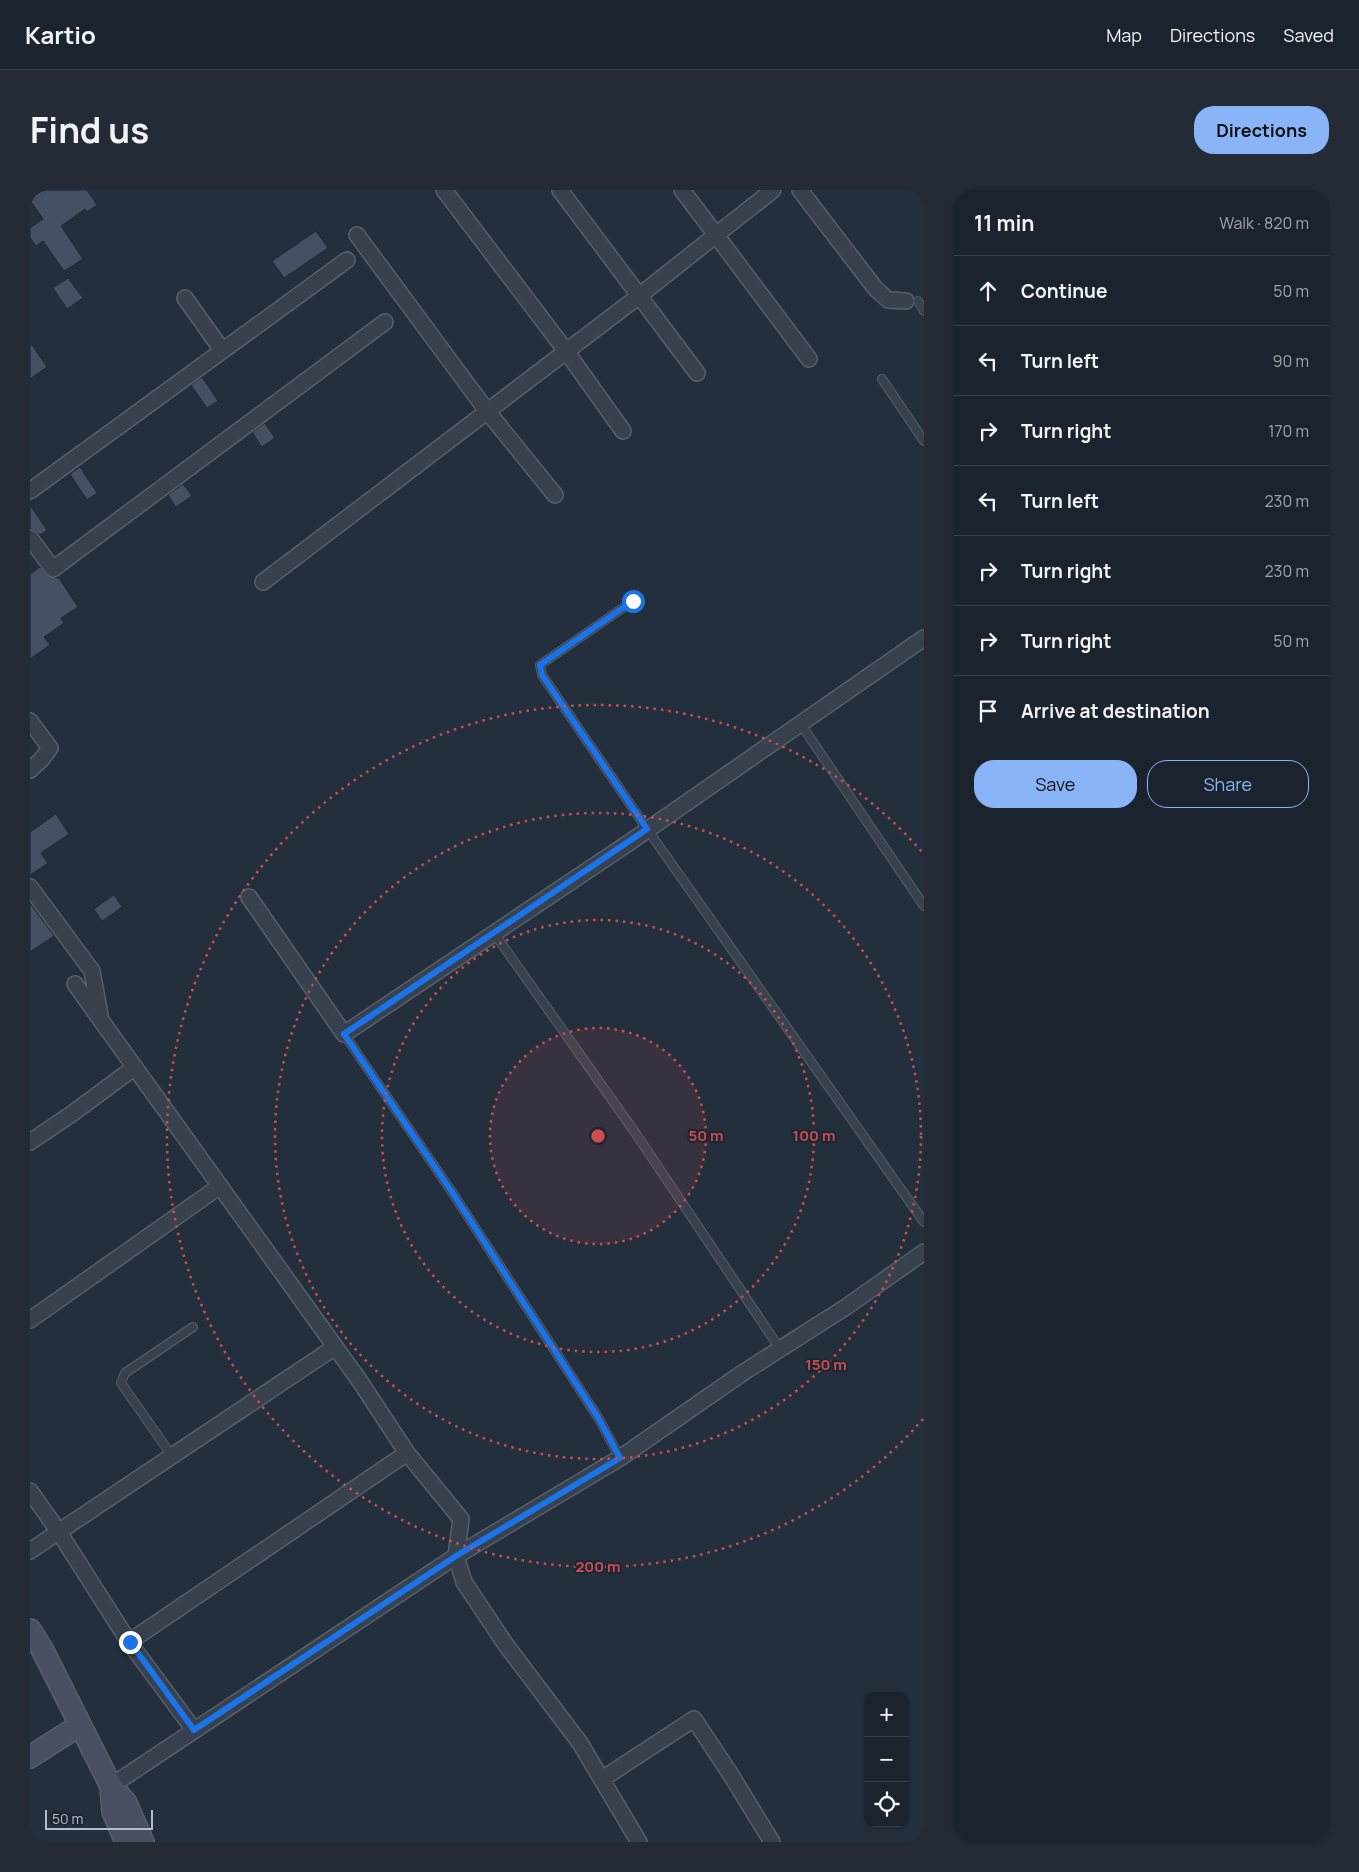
<!DOCTYPE html>
<meta charset="utf-8">
<style>
:root{--surface:#1b232e;--page:#242b36;--text:#f1f3f6;--muted:#a0a4aa;--line:#39404a;--accent:#8ab4f8}
body{margin:0;font-family:Manrope,sans-serif;background:var(--page);color:var(--text)}
.controls{position:absolute;right:15px;bottom:15px;display:grid;overflow:hidden;border-radius:10px;box-shadow:0 1px 4px #0004}
.controls button{width:45px;height:45px;display:grid;place-items:center;padding:0;border:0;border-bottom:1px solid var(--line);background:var(--surface);color:var(--text);font:25px sans-serif}
.scale{position:absolute;left:15px;bottom:12px;width:108px;box-sizing:border-box;padding-left:5px;border:2px solid #b4bcc9;border-top:0;font-size:14px;line-height:18px;white-space:nowrap;color:#b4bcc9;-webkit-text-stroke:4px #1d2633;paint-order:stroke}
.stop{position:absolute;width:15px;height:15px;margin:-11px;border:4px solid #1a73e8;border-radius:50%;background:#fff}
.stop.end{background:#1a73e8;border-color:#fff;box-shadow:0 1px 5px #0008}
.list{margin:0;padding:0;list-style:none}
h2{display:flex;justify-content:space-between;align-items:center;height:65px;margin:0;padding:0 20px;font-size:21px}
h2 small{font-size:16px;font-weight:400;color:var(--muted)}
.list li{display:grid;grid-template-columns:32px 1fr auto;gap:15px;align-items:center;box-sizing:border-box;height:70px;padding:0 20px;border-top:1px solid var(--line)}
.list b{display:block;font-size:19px;white-space:nowrap}
.list em{font-size:16px;font-style:normal;color:var(--muted)}
.actions{display:flex;gap:10px;padding:15px 20px}
.actions a{flex:1;padding:11px 0;border:1px solid var(--accent);border-radius:20px;text-align:center;font-size:18px;color:var(--accent)}
.actions .main{background:var(--accent);color:#111}
.icon{flex:none;width:28px;height:28px;fill:none;stroke:currentColor;stroke-width:2;stroke-linecap:round;stroke-linejoin:round}
.map{position:relative;flex:none;width:894px;height:1652px;overflow:hidden;border-radius:20px}
header{display:flex;align-items:center;gap:30px;box-sizing:border-box;height:70px;padding:0 25px;background:var(--surface);border-bottom:1px solid var(--line)}
header strong{font-size:24px}
nav{display:flex;gap:28px;margin-inline-start:auto;font-size:18px}
.intro{display:flex;align-items:center;justify-content:space-between;box-sizing:border-box;height:120px;padding:0 30px}
h1{margin:0;font-size:35px}
.button{padding:12px 22px;border-radius:20px;background:var(--accent);color:#111;font-size:18px;font-weight:700}
main{display:flex;gap:30px;padding:0 30px}
aside{flex:1;background:var(--surface);border-radius:20px;box-shadow:0 1px 4px #0004}
.map>svg:first-child{display:block}
.building{fill:#455162;stroke:#1f2835}
.lines{fill:none;stroke-linecap:round;stroke-linejoin:round}
.lane-casing{stroke:#565f6c;stroke-width:10}
.street-casing{stroke:#565f6c;stroke-width:18}
.secondary-casing{stroke:#565f6c;stroke-width:24}
.lane{stroke:#38414e;stroke-width:8}
.street{stroke:#38414e;stroke-width:15}
.secondary{stroke:#465061;stroke-width:21}
.route{stroke:#1a73e8;stroke-width:6}
.ring{fill:none;stroke:#ce4d50;stroke-width:2.5;stroke-dasharray:2.5 5}
.centre{fill:#ce4d50;stroke:#1d2633;stroke-width:2.5}
.ring-label{font-size:15px;text-anchor:middle;font-weight:bold;fill:#ce4d50;stroke:#1d2633;stroke-width:4;stroke-linejoin:round;paint-order:stroke}
</style>
<header>
<strong>Kartio</strong>
<nav><a>Map</a><a>Directions</a><a>Saved</a></nav>
</header>
<div class="intro"><h1>Find us</h1><a class="button">Directions</a></div>
<main>
<div class="map">
<svg width="894" height="1652" viewBox="0 0 894 1652">
<rect width="100%" height="100%" fill="#242f3e"/>
<path class="building" d="M0 0H57L67 15 57 22 55 19 31 36 53 69 34 81 13 51 6 56 0 48V38L13 29 0 10Z
M286 41 298 58 254 88 242 71Z
M38 88 53 108 37 119 23 98Z
M0 152 17 177 0 189Z
M172 187 188 211 177 218 161 195Z
M235 233 245 248 232 257 222 242Z
M50 277 67 303 57 310 40 284Z
M153 294 162 306 146 317 138 305Z
M0 315 17 340 10 345 4 340 0 339Z
M10 377 19 387 29 388 48 417 31 428 34 433 14 447 20 455 0 469V384Z
M26 624 39 644 11 663 18 673 0 685V642Z
M84 705 92 717 72 731 64 719Z
M0 713 24 746 0 762Z"/>
<g class="lines">
<g class="lane-casing">
<path id="lane" d="M888 111 894 121
M852 189 894 251
M603 411 510 475 512 485 617 639 894 1032
M770 533 894 716
M464 743 604 941 750 1159
M314 844 422 1002 569 1229 590 1268
M142 1266 91 1193 95 1183 163 1137"/>
</g>
<g class="street-casing">
<path id="street" d="M414 0 536 161 593 241
M530 0 667 183
M652 0 686 45 743 0
M770 0 845 98 858 110 876 111
M327 45 457 221 525 305
M155 108 192 160
M0 301 317 70
M0 348 23 379 355 132
M233 392 609 106 686 45 779 169
M0 531 20 558 11 570 0 580
M0 697 62 781 70 825
M219 707 314 844 597 654 894 448
M45 794 329 1190 377 1263 431 1329 426 1366 434 1392 476 1455 550 1553 609 1652
M0 952 43 923 105 877
M0 1130 190 996
M0 1301 29 1342 99 1452 164 1540
M0 1361 305 1157
M99 1452 377 1263
M572 1589 664 1529 701 1585 742 1652
M81 1596 426 1366 590 1268 714 1182 816 1117 894 1062"/>
</g>
<g class="secondary-casing">
<path id="secondary" d="M0 1440 12 1459 81 1596 96 1613 113 1652
M0 1567 50 1535
M81 1596 83 1622 96 1652"/>
</g>
<use href="#lane" class="lane"/>
<use href="#street" class="street"/>
<use href="#secondary" class="secondary"/>
</g>
<g class="lines">
<path class="route" d="M100 1452 164 1540 426 1366 590 1268 569 1229 422 1002 314 844 617 639 512 485 510 475 603 411"/>
</g>
<circle cx="568" cy="946" r="108" fill="#ce4d50" fill-opacity=".12"/>
<g class="ring">
<circle cx="568" cy="946" r="108"/>
<circle cx="568" cy="946" r="216"/>
<circle cx="568" cy="946" r="323"/>
<path d="M893 1229A431 431 0 1 1 893 663"/>
</g>
<circle cx="568" cy="946" r="8" class="centre"/>
<g class="ring-label">
<text x="676" y="951">50 m</text>
<text x="784" y="951">100 m</text>
<text x="796" y="1180">150 m</text>
<text x="568" y="1382">200 m</text>
</g>
</svg>
<div class="controls">
<button>+</button>
<button>−</button>
<button><svg class="icon" aria-label="locate" viewBox="0 0 24 24"><circle cx="12" cy="12" r="6"/><path d="M12 2v4M12 18v4M2 12h4M18 12h4"/></svg></button>
</div>
<div class="scale">50 m</div>
<div class="stop" style="left:603px;top:411px"></div>
<div class="stop end" style="left:100px;top:1452px"></div>
</div>
<aside>
<h2>11 min<small>Walk · 820 m</small></h2>
<ul class="list">
<li><svg class="icon" aria-label="ahead" viewBox="0 0 24 24"><path d="M12 20V5M6 11l6-6 6 6"/></svg><div><b>Continue</b></div><em>50 m</em></li>
<li><svg class="icon" aria-label="left" viewBox="0 0 24 24"><path d="M17 20v-9H6M10 6l-5 5 5 5"/></svg><div><b>Turn left</b></div><em>90 m</em></li>
<li><svg class="icon" aria-label="right" viewBox="0 0 24 24"><path d="M7 20v-9h11M14 6l5 5-5 5"/></svg><div><b>Turn right</b></div><em>170 m</em></li>
<li><svg class="icon" aria-label="left" viewBox="0 0 24 24"><path d="M17 20v-9H6M10 6l-5 5 5 5"/></svg><div><b>Turn left</b></div><em>230 m</em></li>
<li><svg class="icon" aria-label="right" viewBox="0 0 24 24"><path d="M7 20v-9h11M14 6l5 5-5 5"/></svg><div><b>Turn right</b></div><em>230 m</em></li>
<li><svg class="icon" aria-label="right" viewBox="0 0 24 24"><path d="M7 20v-9h11M14 6l5 5-5 5"/></svg><div><b>Turn right</b></div><em>50 m</em></li>
<li><svg class="icon" aria-label="arrive" viewBox="0 0 24 24"><path d="M6 21V4h12l-3 4 3 4H6"/></svg><div><b>Arrive at destination</b></div></li>
</ul>
<div class="actions"><a class="main">Save</a><a>Share</a></div>
</aside>
</main>
